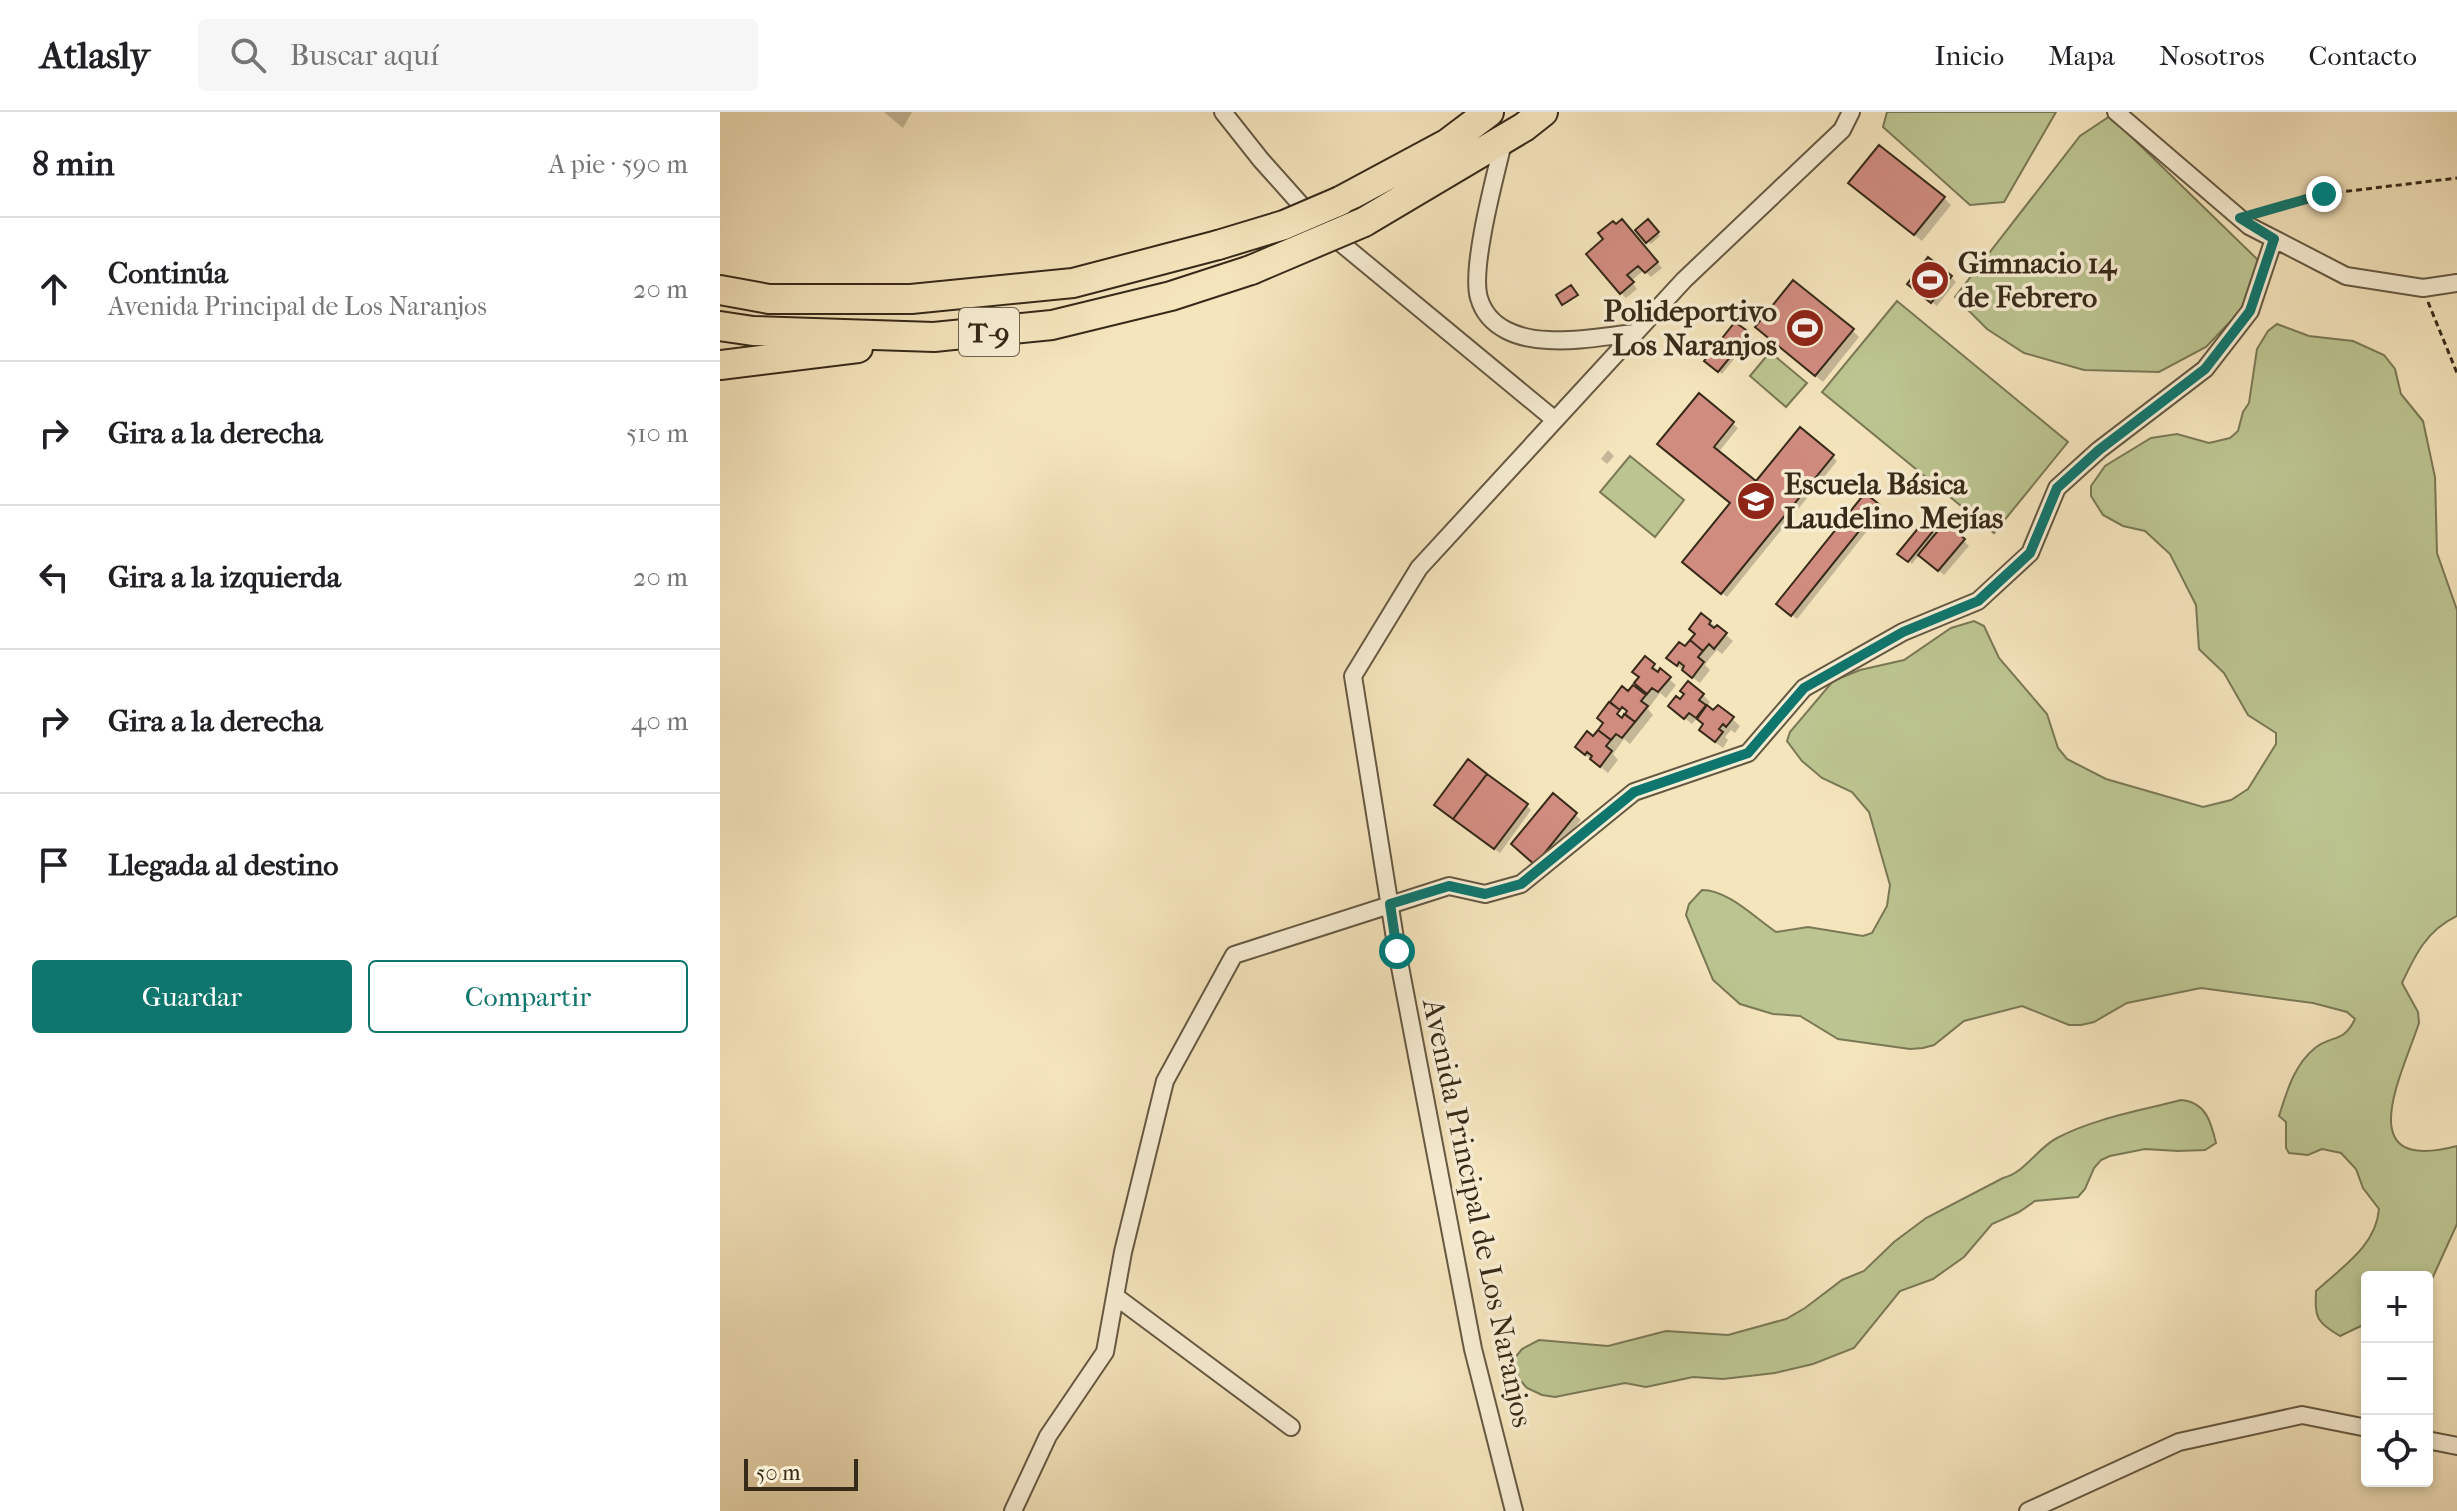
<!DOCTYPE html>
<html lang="es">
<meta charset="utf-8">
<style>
:root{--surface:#fff;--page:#f6f6f6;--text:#202124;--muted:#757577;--line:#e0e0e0;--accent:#0f766e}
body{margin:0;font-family:"IM FELL French Canon",serif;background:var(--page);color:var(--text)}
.controls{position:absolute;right:24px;bottom:24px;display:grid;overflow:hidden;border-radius:8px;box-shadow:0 4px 12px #0003}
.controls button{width:72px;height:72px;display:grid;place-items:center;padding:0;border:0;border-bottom:2px solid var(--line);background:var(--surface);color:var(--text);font:40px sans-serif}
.scale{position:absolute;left:24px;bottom:20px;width:114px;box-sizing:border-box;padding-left:8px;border:4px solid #372a19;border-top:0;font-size:22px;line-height:28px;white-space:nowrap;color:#372a19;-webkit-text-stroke:6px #f8eed4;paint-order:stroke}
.stop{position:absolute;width:24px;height:24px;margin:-18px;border:6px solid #0f766e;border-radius:50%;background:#fff}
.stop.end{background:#0f766e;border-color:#fff;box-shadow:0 2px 8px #0008}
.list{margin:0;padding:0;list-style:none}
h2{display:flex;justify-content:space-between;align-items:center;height:104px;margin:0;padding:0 32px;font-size:34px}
h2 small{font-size:26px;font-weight:400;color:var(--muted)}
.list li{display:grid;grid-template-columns:52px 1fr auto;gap:24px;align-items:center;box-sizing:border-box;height:144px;padding:0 32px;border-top:2px solid var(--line)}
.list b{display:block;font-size:30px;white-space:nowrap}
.list p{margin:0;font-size:26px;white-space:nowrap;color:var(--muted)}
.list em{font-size:26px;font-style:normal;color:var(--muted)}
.actions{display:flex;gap:16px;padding:24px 32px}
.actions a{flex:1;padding:18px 0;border:2px solid var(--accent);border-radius:8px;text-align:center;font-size:28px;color:var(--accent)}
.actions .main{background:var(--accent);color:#fff}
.icon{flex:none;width:44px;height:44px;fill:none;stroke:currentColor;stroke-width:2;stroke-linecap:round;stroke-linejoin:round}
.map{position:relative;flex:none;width:1737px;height:1399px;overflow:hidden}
header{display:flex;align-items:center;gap:48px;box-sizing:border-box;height:112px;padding:0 40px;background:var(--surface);border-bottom:2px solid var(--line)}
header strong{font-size:38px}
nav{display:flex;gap:44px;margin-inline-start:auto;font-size:28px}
.search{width:560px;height:72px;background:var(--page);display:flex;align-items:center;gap:20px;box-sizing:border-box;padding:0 28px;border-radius:8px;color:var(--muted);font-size:30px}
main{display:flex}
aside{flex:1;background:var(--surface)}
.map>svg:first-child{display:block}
.green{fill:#bcc591;stroke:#7a7855;stroke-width:2}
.shadow{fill:#0003;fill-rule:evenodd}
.building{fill:#d18c80;stroke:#372a19;stroke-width:2}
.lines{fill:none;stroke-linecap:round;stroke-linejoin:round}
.street-casing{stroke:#665942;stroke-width:20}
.highway-casing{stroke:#372a19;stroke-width:32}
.path{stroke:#372a19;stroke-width:3;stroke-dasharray:6 4;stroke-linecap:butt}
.street{stroke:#f8eed4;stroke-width:16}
.highway{stroke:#f5e5bd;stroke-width:28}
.highway-bridge-casing{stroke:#372a19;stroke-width:32;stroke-linecap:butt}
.highway-bridge{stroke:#f5e5bd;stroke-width:28}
.route{stroke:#0f766e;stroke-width:10}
.labels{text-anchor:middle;stroke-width:7;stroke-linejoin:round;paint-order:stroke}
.shield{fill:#f8eed4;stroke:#716551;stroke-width:2}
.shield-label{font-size:28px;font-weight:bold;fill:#372a19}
.poi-label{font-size:30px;font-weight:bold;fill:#372a19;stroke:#f8eed4;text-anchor:start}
.street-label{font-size:30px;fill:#372a19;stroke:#f8eed4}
</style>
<header>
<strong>Atlasly</strong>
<div class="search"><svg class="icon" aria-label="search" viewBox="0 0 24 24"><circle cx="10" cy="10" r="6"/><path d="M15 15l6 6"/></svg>Buscar aquí</div>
<nav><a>Inicio</a><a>Mapa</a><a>Nosotros</a><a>Contacto</a></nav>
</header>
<main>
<aside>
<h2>8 min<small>A pie · 590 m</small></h2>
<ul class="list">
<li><svg class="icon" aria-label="ahead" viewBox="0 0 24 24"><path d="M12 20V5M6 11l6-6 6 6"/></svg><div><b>Continúa</b><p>Avenida Principal de Los Naranjos</p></div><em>20 m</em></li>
<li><svg class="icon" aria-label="right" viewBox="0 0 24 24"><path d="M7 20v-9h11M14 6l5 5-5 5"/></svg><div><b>Gira a la derecha</b></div><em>510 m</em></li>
<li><svg class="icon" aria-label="left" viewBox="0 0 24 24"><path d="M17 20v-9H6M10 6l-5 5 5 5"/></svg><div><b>Gira a la izquierda</b></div><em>20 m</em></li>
<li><svg class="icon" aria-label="right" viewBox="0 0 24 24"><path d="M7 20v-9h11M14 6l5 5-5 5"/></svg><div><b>Gira a la derecha</b></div><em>40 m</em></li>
<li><svg class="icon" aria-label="arrive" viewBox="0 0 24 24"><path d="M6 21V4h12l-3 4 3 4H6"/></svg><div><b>Llegada al destino</b></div></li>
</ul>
<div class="actions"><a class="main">Guardar</a><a>Compartir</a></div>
</aside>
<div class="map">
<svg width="1737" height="1399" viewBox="0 0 1737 1399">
<rect width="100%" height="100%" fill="#f5e5bd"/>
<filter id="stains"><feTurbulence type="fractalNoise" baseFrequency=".0025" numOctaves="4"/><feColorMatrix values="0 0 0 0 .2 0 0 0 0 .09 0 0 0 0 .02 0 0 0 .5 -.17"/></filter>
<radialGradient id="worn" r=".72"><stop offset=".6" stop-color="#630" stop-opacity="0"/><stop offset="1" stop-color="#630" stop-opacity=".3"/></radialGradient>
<path class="green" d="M1167 0H1336L1284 90 1250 93 1163 15Z
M1390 4 1539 149 1529 190 1486 235 1439 260 1364 258 1304 241 1267 217 1235 185 1360 24Z
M1177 189 1348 330 1274 421 1102 280Z
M1557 212 1589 224 1633 229 1664 243 1675 257 1681 282 1703 309 1715 365 1717 441 1737 498V804C1707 818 1695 843 1682 871L1698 900 1699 911C1681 965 1630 1062 1737 1034V1112L1707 1178V1165H1647V1211L1620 1224C1596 1210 1595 1206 1596 1179 1622 1155 1656 1134 1659 1097L1643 1076 1636 1057 1621 1041 1602 1037 1588 1043 1569 1041 1566 1036V1010L1559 1004C1567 979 1574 953 1595 936 1611 923 1624 931 1635 907L1627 900 1593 891 1481 876 1407 891 1374 910 1361 913H1349L1302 894 1244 909 1214 933 1203 936 1190 937 1118 927 1080 904 1053 902 1020 892 993 868 966 803 969 792 982 778C1008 778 1034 805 1056 820L1088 815 1143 824 1152 821 1167 794 1170 773 1149 700 1132 680 1102 666 1082 649 1067 629 1070 620 1113 569 1140 558 1184 548 1231 516 1254 509 1264 514 1279 546 1327 602 1338 636 1347 647 1386 667 1483 695 1511 688 1528 677 1556 632V621L1528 603 1504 561 1479 537 1476 493 1450 442 1425 419 1403 414 1383 403 1371 384V374L1385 354 1431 326 1457 322 1489 331 1510 326 1518 319 1523 300 1529 291 1537 237 1548 219Z
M1050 240 1087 271 1066 295 1030 264Z
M910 344 964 388 935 425 880 380Z
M1461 988C1486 990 1491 1010 1496 1031L1485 1038 1458 1039 1425 1037 1390 1044 1381 1048 1374 1056 1365 1077 1358 1085 1315 1089 1299 1100 1272 1112 1244 1145 1213 1167 1180 1179 1134 1236 1093 1252 1055 1261 1003 1267 973 1265 926 1275 905 1271 835 1285 822 1283 807 1276 799 1267 793 1248 802 1237 819 1228 888 1234 946 1219 1008 1223 1066 1207 1085 1196 1122 1168 1144 1159 1174 1130 1206 1106 1283 1066C1306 1060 1316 1037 1337 1026 1375 1006 1420 999 1461 988Z"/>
<path class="shadow" d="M164 0H192L183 16Z
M1138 78 1224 86 1231 93 1202 129Z
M928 110 940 124 931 132 918 118Z
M907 115 942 156 931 165 924 158 911 169 917 177 906 186 901 181 886 127Z
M1231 165 1236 170 1217 194 1195 177Z
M1016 213 1031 226 1002 262 987 249Z
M1132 218 1139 225 1103 270 1044 222Z
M979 284 1018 316 998 341 1037 372 1112 344 1117 349 1007 485 969 455 1012 391 945 337Z
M888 338 894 344 887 352 881 347Z
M1158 394 1163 399 1077 507 1064 497Z
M1204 412 1216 423 1244 429 1249 434 1224 463 1200 442 1192 452 1180 441Z
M990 510 1013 529 1002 542 997 538 990 546 985 553 990 558 980 571 956 553 965 537Z
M925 547 956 573 946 586 940 581 928 597 933 603 910 632 904 627 893 642 898 648 888 661 864 642 885 611 880 606 902 577 908 582 916 573 921 566ZM902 592 910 599 902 608 894 602Z
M983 583 990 590 986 595 994 601 999 595 1020 614 1015 621 1011 618 1005 625 1008 628 1003 636 988 625 985 612 977 606 972 612 958 601 960 590Z
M833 684 861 708 821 756 798 737Z
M806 693 811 698 780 741 722 698Z"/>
<path class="building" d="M1159 33 1225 85 1194 123 1128 71Z
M902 107 938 150 925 161 918 154 907 163 914 170 900 182 866 142 883 127 878 121 893 109 896 112Z
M928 107 939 120 926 131 915 118Z
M1208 145 1232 164 1211 191 1187 172Z
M1073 168 1134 217 1095 264 1035 215Z
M851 173 858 183 842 193 836 183Z
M1015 210 1030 221 998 260 984 249Z
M979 281 1014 310 994 335 1036 369 1080 315 1114 343 1001 482 962 450 1010 391 937 332Z
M1145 381 1160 393 1071 504 1056 492Z
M1204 409 1214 418 1188 450 1177 442Z
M1225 410 1245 427 1218 459 1198 443Z
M981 501 991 509 989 512 994 516 997 513 1007 521 994 537 989 532 983 539 970 528 975 522 969 517Z
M970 528 983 539 978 545 984 550 972 566 962 558 964 554 959 550 957 554 946 546 959 530 965 534Z
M925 544 935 552 932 556 938 560 940 556 951 565 938 580 932 576 927 582 914 571 919 565 912 560Z
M968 569 984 582 979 588 986 593 976 606 969 601 964 607 948 594 956 584 960 587 964 582 960 579Z
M913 573 926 583 921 589 928 594 915 610 905 602 907 599 902 595 900 598 890 590 902 574 908 579Z
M889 590 900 598 897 602 902 606 904 602 915 610 902 626 896 622 891 628 878 618 883 611 877 606Z
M987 593 993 598 998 593 1014 605 1006 615 1003 612 999 617 1003 620 995 630 979 618 983 612 977 607Z
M878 618 891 628 886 634 892 639 880 655 870 647 872 644 867 640 865 643 855 635 867 619 873 624Z
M748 647 767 662 733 707 714 693Z
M767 662 808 692 774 737 733 707Z
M833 681 857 701 815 753 791 732Z"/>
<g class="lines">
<g class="street-casing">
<path id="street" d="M503 0 541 48 599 113 835 308
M1396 0 1529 114 1626 164 1703 176 1737 171
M784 27C776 61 750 156 759 186 768 217 800 227 828 228 856 230 887 224 915 221
M395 1184 571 1315
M1707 1328 1737 1334
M293 1399 328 1324 385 1240 403 1140 445 969 514 843 729 774 765 782 801 772 914 680 1028 641 1084 576 1183 520 1258 489 1310 441 1337 376 1379 338 1485 257 1530 199 1554 127
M794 1399 753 1237 677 839 633 564 699 456 964 168 1122 18 1131 0
M1308 1399 1459 1330 1582 1303 1647 1316"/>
</g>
<g class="highway-casing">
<path id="highway" d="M620 89 728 31 769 0
M644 110 804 15 823 0
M0 178 49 187H191L353 171 498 133
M0 214 33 219 214 225 332 213 451 184 531 158
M0 253 138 236"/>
</g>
<path class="path" d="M1539 101 1604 82 1737 66
M1708 190 1737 261"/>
<use href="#street" class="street"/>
<use href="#highway" class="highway"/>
<g class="highway-bridge-casing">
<path id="highway-bridge" d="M498 133 564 113 620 89
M531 158 644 110"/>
</g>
<use href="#highway-bridge" class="highway-bridge"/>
</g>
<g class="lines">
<path class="route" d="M677 839 670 792 729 774 765 782 801 772 914 680 1028 641 1084 576 1183 520 1258 489 1310 441 1337 376 1379 338 1485 257 1530 199 1554 127 1520 106 1604 82"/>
</g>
<defs>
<g id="stadium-disc" transform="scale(2)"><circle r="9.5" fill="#8f2418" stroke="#f8eed4"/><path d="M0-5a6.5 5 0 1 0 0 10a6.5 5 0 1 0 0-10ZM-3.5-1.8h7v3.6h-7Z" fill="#fff"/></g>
<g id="school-disc" transform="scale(2)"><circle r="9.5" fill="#8f2418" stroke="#f8eed4"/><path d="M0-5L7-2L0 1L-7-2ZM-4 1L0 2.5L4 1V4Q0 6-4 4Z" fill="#fff"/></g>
</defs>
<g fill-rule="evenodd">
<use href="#stadium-disc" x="1210" y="168"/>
<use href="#stadium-disc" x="1085" y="216"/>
<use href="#school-disc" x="1036" y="389"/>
</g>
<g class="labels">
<rect class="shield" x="239" y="196" width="60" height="48" rx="6"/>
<g class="shield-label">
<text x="269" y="230">T-9</text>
</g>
<g class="poi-label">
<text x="1238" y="161">Gimnacio 14<tspan x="1238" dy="34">de Febrero</tspan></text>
<text x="1057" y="209" text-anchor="end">Polideportivo<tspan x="1057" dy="34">Los Naranjos</tspan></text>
<text x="1064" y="382">Escuela Básica<tspan x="1064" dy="34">Laudelino Mejías</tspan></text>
</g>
<g class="street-label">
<text transform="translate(758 1101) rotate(78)" y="10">Avenida Principal de Los Naranjos</text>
</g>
</g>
<rect width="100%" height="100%" filter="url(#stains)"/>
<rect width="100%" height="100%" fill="url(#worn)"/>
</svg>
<div class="controls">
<button>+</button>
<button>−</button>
<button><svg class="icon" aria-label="locate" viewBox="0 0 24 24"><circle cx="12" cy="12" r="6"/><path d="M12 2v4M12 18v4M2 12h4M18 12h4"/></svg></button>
</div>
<div class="scale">50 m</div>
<div class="stop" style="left:677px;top:839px"></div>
<div class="stop end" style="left:1604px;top:82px"></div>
</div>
</main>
